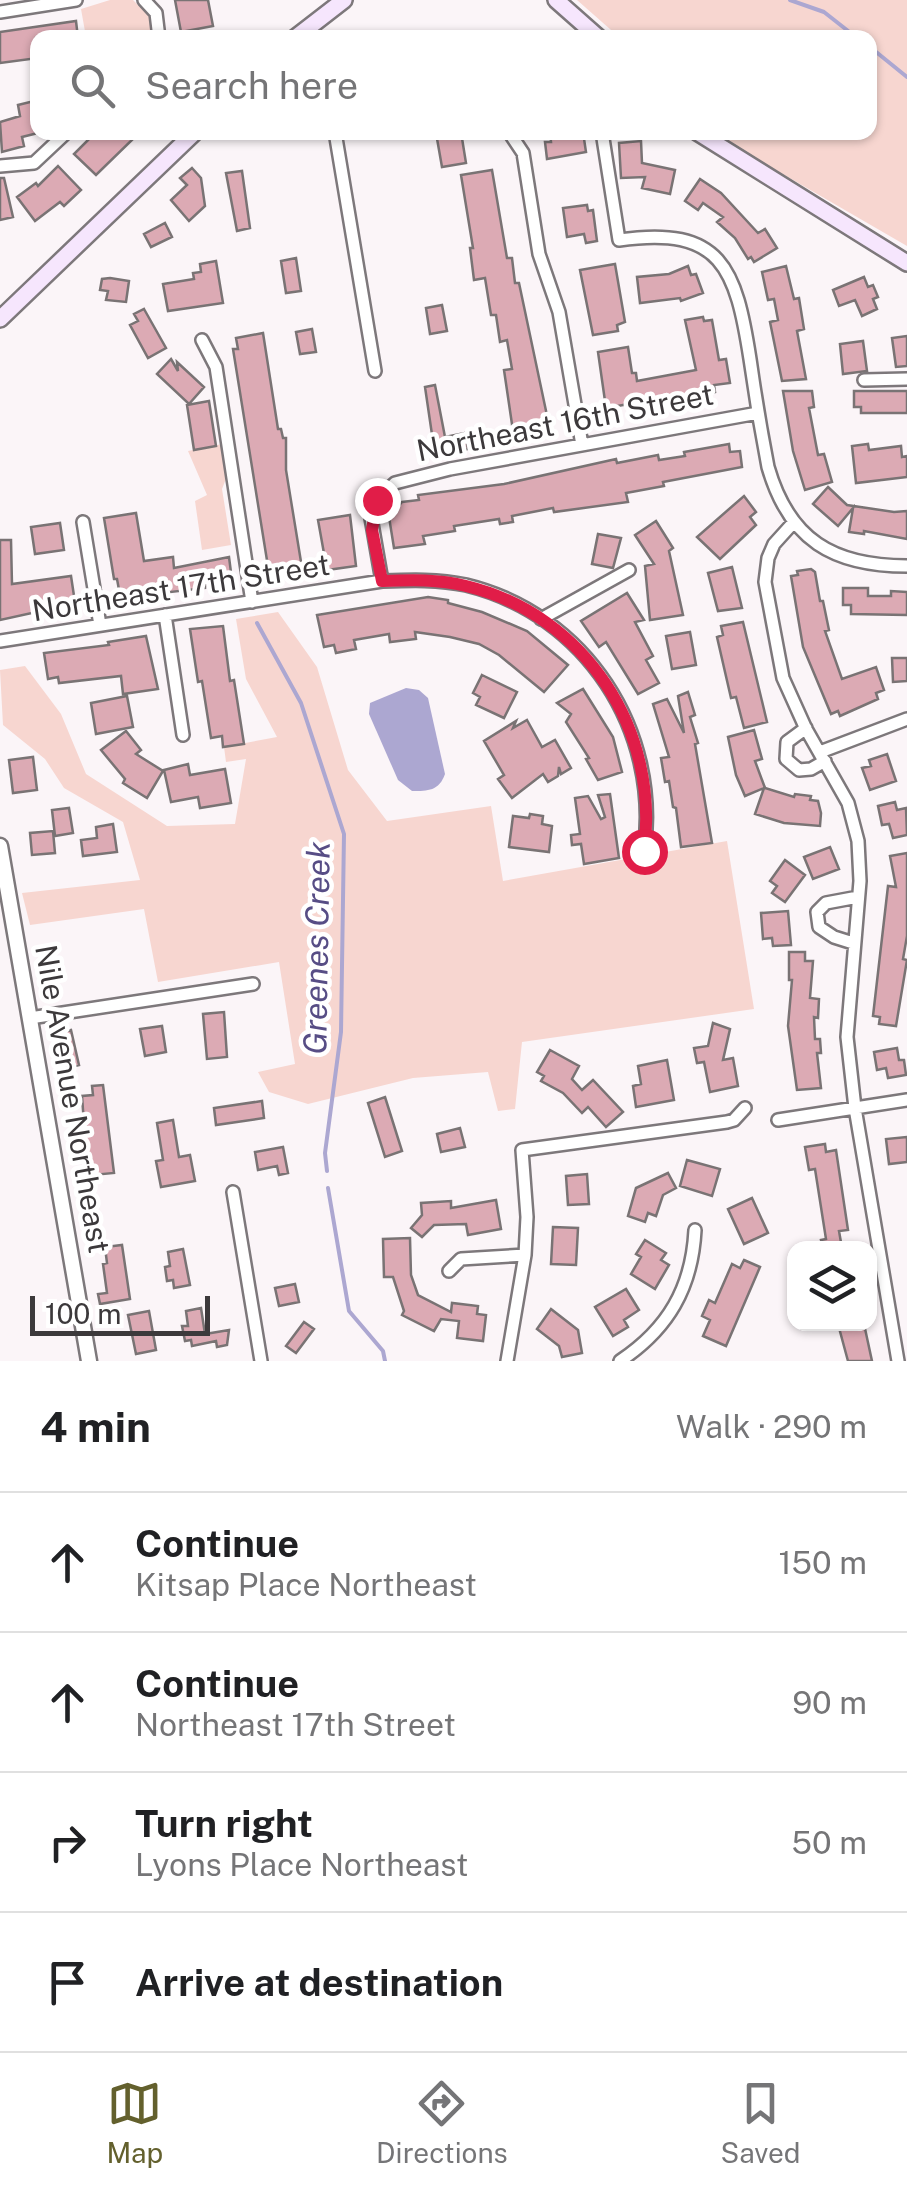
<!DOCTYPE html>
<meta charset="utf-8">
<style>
:root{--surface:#fff;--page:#f2f2f2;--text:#202124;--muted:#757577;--line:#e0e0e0;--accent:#63602d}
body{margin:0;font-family:"Public Sans",sans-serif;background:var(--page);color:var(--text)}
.controls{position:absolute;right:30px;bottom:30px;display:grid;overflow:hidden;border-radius:20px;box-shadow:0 2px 8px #0004}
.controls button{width:90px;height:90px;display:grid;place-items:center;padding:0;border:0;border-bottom:2px solid var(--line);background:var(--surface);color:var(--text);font:50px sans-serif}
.scale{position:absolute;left:30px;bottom:25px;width:180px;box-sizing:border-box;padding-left:10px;border:5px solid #3c393b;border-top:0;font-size:28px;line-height:35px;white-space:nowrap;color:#3c393b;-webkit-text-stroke:8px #fff;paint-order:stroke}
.stop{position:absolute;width:30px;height:30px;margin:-22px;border:8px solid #e11d48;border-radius:50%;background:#fff}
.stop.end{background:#e11d48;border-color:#fff;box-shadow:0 2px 10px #0008}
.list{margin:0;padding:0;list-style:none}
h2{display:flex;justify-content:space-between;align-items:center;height:130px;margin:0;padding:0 40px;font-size:42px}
h2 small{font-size:32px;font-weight:400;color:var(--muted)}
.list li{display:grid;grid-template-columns:65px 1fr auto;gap:30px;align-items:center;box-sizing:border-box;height:140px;padding:0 40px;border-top:2px solid var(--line)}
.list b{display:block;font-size:38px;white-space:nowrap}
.list p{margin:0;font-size:32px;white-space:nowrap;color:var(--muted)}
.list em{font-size:32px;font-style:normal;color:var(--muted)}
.icon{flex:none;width:55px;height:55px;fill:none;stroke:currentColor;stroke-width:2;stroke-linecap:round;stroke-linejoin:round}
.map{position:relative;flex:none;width:907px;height:1361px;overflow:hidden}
.search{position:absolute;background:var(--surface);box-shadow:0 2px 8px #0004;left:30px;right:30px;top:30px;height:110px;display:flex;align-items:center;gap:25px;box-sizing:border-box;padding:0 35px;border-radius:20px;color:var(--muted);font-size:38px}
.sheet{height:690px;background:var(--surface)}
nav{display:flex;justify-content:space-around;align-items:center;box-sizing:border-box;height:140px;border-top:2px solid var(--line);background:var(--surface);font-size:28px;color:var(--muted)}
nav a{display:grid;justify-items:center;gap:5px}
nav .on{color:var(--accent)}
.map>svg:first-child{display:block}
.green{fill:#f7d6d0}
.water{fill:#aca7d1}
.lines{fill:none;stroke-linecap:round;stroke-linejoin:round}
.stream{stroke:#aca7d1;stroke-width:4}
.building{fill:#dcaab4;stroke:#797374;stroke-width:2.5}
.minor-casing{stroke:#7d787b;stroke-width:16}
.tertiary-casing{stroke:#7d787b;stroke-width:19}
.secondary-casing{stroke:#7d787b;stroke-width:20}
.minor{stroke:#fff;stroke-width:11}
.tertiary{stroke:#fff;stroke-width:14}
.secondary{stroke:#f6e6fd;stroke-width:15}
.route{stroke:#e11d48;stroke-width:12}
.labels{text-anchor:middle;stroke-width:9;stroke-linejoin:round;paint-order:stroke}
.street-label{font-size:30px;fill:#3c393b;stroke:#fff}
.water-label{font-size:32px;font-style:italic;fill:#574d85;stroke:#fff}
</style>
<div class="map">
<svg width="907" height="1361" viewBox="0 0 907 1361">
<rect width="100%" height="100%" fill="#fbf5f8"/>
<path class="green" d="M110 0H133L150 17 151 37H86L81 9Z
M577 0H907V246L748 154 716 133 870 132V38L619 37Z
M222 444 227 476 222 489 231 545 202 550 195 501 207 495 188 451Z
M278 612 317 667 348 770 387 821 491 806 503 881 727 841 754 1009 522 1042 515 1109 498 1111 488 1072 413 1078 308 1104 269 1092 258 1072 295 1064 279 962 158 982 144 909 30 925 22 893 140 880 123 822 64 788 45 759 3 725 0 670 25 666 61 714 86 774 167 826 235 824 246 759 226 762 224 747 277 737 246 679 236 619Z"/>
<path class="water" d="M406 688 419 690 428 698 445 774C439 791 428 791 412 791L398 780 369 714 370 703Z"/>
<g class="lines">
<path class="stream" d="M790 0 824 12 857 38
M870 47 907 77
M257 623 301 703 344 834 341 1032 325 1153 327 1171
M328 1188 349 1311 383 1351 385 1361"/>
</g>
<path class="building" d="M175 0H208L213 26 181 32Z
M76 21 78 38H36L38 58 0 63V32Z
M38 100V133L22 137 24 146 2 152 0 122 20 116 18 105Z
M96 132H128L134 138 96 175 74 154Z
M461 132 466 163 442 167 436 133Z
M550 132H583L586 152 547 159 545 142H551Z
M641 141 642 163 675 170 670 194 642 188 645 177 621 178 619 143Z
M58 166 81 190 64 206 60 202 35 221 17 197 36 183 38 186Z
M192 168 201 178 205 206 189 221 171 200 187 185 180 178Z
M492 170 507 258H512L515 283H519L549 425 513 431 504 370 512 369 507 340 500 342 496 315H491L485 278 474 280 470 248H473L461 175Z
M242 171 250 228 237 231 226 173Z
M0 178H4L13 217 0 220Z
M700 179 721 193 758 233 765 229 777 248 754 262 751 257 748 259 735 238 717 222 723 217 703 203 698 210 685 201Z
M587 205 588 211 593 210 597 241 586 243 584 234 567 237 563 208Z
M165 223 172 237 151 247 144 234Z
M296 258 301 291 286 293 281 261Z
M216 261 223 303 168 311 163 284 194 279 193 273 201 272 200 264Z
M615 264 625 322 617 325 618 331 593 335 580 270Z
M688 266 691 275 696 274 703 293 681 301 680 298 640 303 637 277 669 274Z
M786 266 794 299 799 298 804 329 797 331 806 379 782 381 770 322 778 320 774 299 768 300 762 272Z
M864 277 868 287 873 285 878 297 873 299 877 309 862 316 855 300 839 306 833 290Z
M110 278 129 281 126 302 106 300 108 291 100 290 102 279Z
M442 305 447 331 430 334 426 308Z
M144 309 166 348 148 358 130 325 138 321 134 314Z
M703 317 704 321 712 320 719 360 726 359 730 383 714 385 715 392 697 397 675 401 674 396 606 408 598 352 628 347 632 373H636L637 381 696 370 685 320Z
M312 329 316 352 300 354 296 332Z
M263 333 278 429H281L283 438H286V470L303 574 270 579 233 349H238L236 338Z
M907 336V366L896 367 892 338Z
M863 341 867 371 843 374 840 344Z
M171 359 178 371 177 362 204 387 189 404 157 374Z
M435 385 445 437 465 433 468 449 435 455 425 387Z
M783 391H812L814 407 809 408 818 455 824 454 832 482 805 490 793 451Z
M854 391H907V413H861V407H854Z
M209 401 216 446 194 450 187 405Z
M729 444 730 452 740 451 742 467 663 482 664 486 626 493 628 502 554 512 553 508 512 516 513 522 500 524 499 519 454 526 455 531 423 536 425 544 394 548 389 517 402 502 419 500 418 495 504 484 616 459 617 463 658 455 659 460 685 456 684 452Z
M868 444 869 450 901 446 902 457 907 456V477L856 483 852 446Z
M828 487 847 505 894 512 907 511V539L864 531V534L849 532 853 508 838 526 813 504Z
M744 496 756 512 750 517 756 525 720 559 697 537Z
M136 513 144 561 173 557 174 568 229 557 232 580 205 583V588L153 594 154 600 122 606 117 579H114L104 518Z
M350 515 356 566 327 570 318 520Z
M656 521 673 548 669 551 683 615 650 620 645 566 654 564 635 535Z
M60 523 64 550 35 554 31 527Z
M598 534 621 538 613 568 592 564Z
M0 540H11L12 584 71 576 76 609 51 613 50 609 0 620Z
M732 567 742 608 718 611 708 573Z
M811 569 815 572 820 601H823L829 630 825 631 842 679 876 667 884 690 876 693 878 699 840 716 838 711 831 714 803 647 791 576 798 575 797 571Z
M843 588H868V596H891V591L907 592V615L851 614V605H843Z
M627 593 644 620 635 622 653 656 646 660 659 683 638 694 606 642 599 647 581 621Z
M428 597 448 600V603L482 612 527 631 568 665 544 692 499 655 479 644 450 637 415 632 416 639 390 642 389 634 354 640 356 649 336 653 334 645 324 647 317 615Z
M743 622 767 722 744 728 736 697 731 698 717 637 723 635 721 626Z
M223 626 230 681 234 680 244 744 223 747 222 736 211 738 202 681 198 682 190 629Z
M690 632 696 665 672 669 666 636Z
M146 636 158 689 123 694 121 676 59 683 58 677 48 679 44 653 109 645 108 642Z
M892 658H907V681L893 682Z
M482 675 517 692 504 718 476 705 480 697 473 693Z
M583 689 613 737 622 772 598 780 586 759 589 758 566 722 571 714 557 703Z
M688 692 695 715 690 717 698 743 695 744 712 843 681 847 676 808 673 807 669 781 665 782 661 758 669 757 653 704 667 699 684 733 678 696Z
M127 696 133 727 96 734 91 703Z
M527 720 542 747 555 740 571 768 561 774 559 767 558 776 548 782 543 774 512 798 498 779 504 775 484 741 516 721 513 728Z
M754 730 762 759 755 761 765 788 794 797 795 794 811 796 810 800 818 801 821 813 820 826 784 823 755 814 764 788 745 796 736 775 728 737Z
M126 731 141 750 136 754 163 771 147 798 123 783 125 779 101 750Z
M887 754 896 781 870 790 862 768 871 766 869 760Z
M33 757 37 790 13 793 9 760Z
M188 764 190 775 225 769 231 803 200 808 198 797 171 802 164 770Z
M610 794 619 858 584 864 581 844 572 845 571 835 580 834 575 798 588 796 601 819 605 817 598 795Z
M895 802 897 810 906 808 907 835 893 838 889 824 882 825 878 806Z
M69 808 73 833 55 836 52 810Z
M530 814 543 816 542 824 552 826 549 852 509 847 513 816 529 818Z
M113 824 117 852 83 856 81 840 97 838 96 827Z
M53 831 55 853 32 855 30 833Z
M830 847 839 869 813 879 804 857Z
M907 853V936L903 959 907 960 896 1026 879 1024 880 1017 873 1016 888 886 896 887 890 856Z
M785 860 805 875 785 902 772 893 777 886 770 881Z
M788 911 791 945 773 946 772 938 763 939 761 913Z
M789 952H805V961H813L810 998 819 999 818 1018 814 1017 815 1039H820L821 1053H817L821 1088 797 1090 788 1026 792 980H789Z
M224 1012 227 1057 207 1059 203 1014Z
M713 1023 730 1029 723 1060 733 1058 738 1086 710 1092 704 1062 697 1063 694 1048 708 1046Z
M162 1026 166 1052 145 1056 140 1029Z
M71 1030 79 1065 63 1069 54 1034Z
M897 1048 899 1060H904L906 1075 888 1078 886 1068 877 1070 874 1052Z
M550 1050 579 1066 572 1079 582 1090 593 1080 623 1112 606 1127 588 1107 582 1113 563 1093 541 1081 544 1076 537 1072Z
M667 1060 674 1100 636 1107 633 1086 641 1084 638 1066Z
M103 1085 114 1173 93 1175 92 1166H87L84 1142H79L77 1125 84 1124 82 1096 93 1095 92 1086Z
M385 1097 402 1151 385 1157 368 1103Z
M262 1101 264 1118 216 1125 214 1108Z
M173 1120 179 1157 190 1155 195 1181 161 1187 156 1161 163 1160 157 1123Z
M460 1128 465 1147 441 1152 437 1134Z
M907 1137V1162L889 1164 886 1139Z
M825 1144 826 1152 836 1150 848 1230 839 1231 842 1248H823L821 1240 826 1239 815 1169 809 1170 805 1147Z
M283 1147 288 1173 279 1175 277 1166 258 1170 255 1152Z
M687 1160 720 1169 712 1196 680 1186Z
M668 1173 676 1188 663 1195 656 1216 648 1213 645 1222 628 1216 636 1188Z
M587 1174 589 1204 568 1205 566 1176Z
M752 1198 768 1233 744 1244 728 1209Z
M496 1200 501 1229 468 1235 466 1224 434 1225 422 1237 411 1228 422 1215 421 1203 451 1201V1208Z
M553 1227 578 1228 576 1265 551 1264Z
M410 1238 411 1275 418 1295 451 1312 452 1303 478 1306 477 1314 486 1315 483 1341 457 1338 459 1321 441 1319 434 1331 402 1315 404 1311 393 1277H384L383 1239Z
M645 1240 666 1253 661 1260 669 1265 655 1289 631 1274 641 1257 636 1254Z
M122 1245 130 1299 100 1304 98 1294 107 1293 103 1264 107 1263 105 1247Z
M183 1249 190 1285 174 1288 173 1280 167 1281 165 1267 170 1266 168 1252Z
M744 1260 760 1267 726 1346 703 1336 710 1320 702 1316 709 1300 715 1303 732 1264 740 1268Z
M295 1284 299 1302 279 1306 275 1288Z
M626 1289 639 1310 624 1320 628 1327 613 1336 595 1307Z
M201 1308 205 1334 229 1330 227 1345 217 1347 216 1341 192 1346 191 1340 185 1341 182 1326H188L186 1311Z
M551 1309 578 1330 582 1353 562 1357 559 1346 537 1329Z
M149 1311 156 1350 136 1354 128 1315Z
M304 1322 314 1329 296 1353 286 1346Z
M838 1324H864L872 1361H848Z"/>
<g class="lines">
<g class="minor-casing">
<path id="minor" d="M144 0 156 13 159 38
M0 12 76 0
M335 132 375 371
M509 132 523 153 539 254 559 312 582 445
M602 132 619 240C722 225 736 269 750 359 755 395 761 431 768 467 789 540 833 566 907 566
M0 166 34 163 67 132
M202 340 216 367 252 602
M864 380 907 379
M83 522 100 625
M793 523 774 544 768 558 765 582 783 678 806 729 848 803 858 841 860 881 847 1037 855 1108 898 1361
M382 581 371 518 377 500 395 483 450 469 758 413
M165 615 183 735
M541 619 629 570
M0 641 382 581C411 580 438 579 466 585 586 614 661 731 644 851
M806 728 787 742 786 759 799 770 811 769 825 761
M820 752 907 719
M853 943 834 937 819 927 817 912 826 903 858 897
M30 1018 253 984
M778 1120 907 1100
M233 1192 261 1361
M449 1271 461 1259 525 1255
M507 1361 525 1255 527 1217 522 1150 727 1122 734 1120 745 1108
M620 1361C668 1329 692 1288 695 1230"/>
</g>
<g class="tertiary-casing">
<path id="tertiary" d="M0 846 89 1361"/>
</g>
<g class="secondary-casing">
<path id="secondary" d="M556 0 599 38
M295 38 344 0
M697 132 907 263
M0 319 195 132"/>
</g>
<use href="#minor" class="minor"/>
<use href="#tertiary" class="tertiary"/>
<use href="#secondary" class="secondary"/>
</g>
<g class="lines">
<path class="route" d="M377 500 372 530 382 581C411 580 438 579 466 586 586 615 660 731 644 851"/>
</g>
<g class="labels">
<g class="street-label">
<text transform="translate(565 423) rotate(-11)" y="10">Northeast 16th Street</text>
<text transform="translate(181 588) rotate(-9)" y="10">Northeast 17th Street</text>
<text transform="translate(72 1099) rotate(80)" y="10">Nile Avenue Northeast</text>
</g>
<g class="water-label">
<text transform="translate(317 948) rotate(-89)" y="11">Greenes Creek</text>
</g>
</g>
</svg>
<div class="controls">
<button><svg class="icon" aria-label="layers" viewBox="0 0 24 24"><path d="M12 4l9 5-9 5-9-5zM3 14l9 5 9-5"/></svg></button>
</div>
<div class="scale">100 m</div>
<div class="stop" style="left:644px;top:851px"></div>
<div class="stop end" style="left:377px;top:500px"></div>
<div class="search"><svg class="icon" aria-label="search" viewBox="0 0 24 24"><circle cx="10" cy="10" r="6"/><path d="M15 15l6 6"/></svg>Search here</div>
</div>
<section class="sheet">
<h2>4 min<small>Walk · 290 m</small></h2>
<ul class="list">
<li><svg class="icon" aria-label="ahead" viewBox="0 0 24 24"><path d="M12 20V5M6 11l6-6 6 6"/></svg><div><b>Continue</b><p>Kitsap Place Northeast</p></div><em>150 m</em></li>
<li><svg class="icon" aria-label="ahead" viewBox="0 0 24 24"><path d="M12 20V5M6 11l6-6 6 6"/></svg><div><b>Continue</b><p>Northeast 17th Street</p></div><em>90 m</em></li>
<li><svg class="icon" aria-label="right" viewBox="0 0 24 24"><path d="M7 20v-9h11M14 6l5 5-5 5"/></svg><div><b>Turn right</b><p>Lyons Place Northeast</p></div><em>50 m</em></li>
<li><svg class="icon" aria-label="arrive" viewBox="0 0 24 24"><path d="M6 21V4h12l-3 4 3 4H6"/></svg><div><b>Arrive at destination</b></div></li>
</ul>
</section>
<nav>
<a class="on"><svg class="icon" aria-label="map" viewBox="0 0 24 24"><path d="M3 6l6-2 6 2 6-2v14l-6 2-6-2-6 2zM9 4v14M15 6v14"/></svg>Map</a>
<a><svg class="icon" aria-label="directions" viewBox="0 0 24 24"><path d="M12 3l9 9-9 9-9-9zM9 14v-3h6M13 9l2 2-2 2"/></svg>Directions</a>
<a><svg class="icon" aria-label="saved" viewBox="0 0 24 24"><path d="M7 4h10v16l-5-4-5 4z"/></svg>Saved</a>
</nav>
